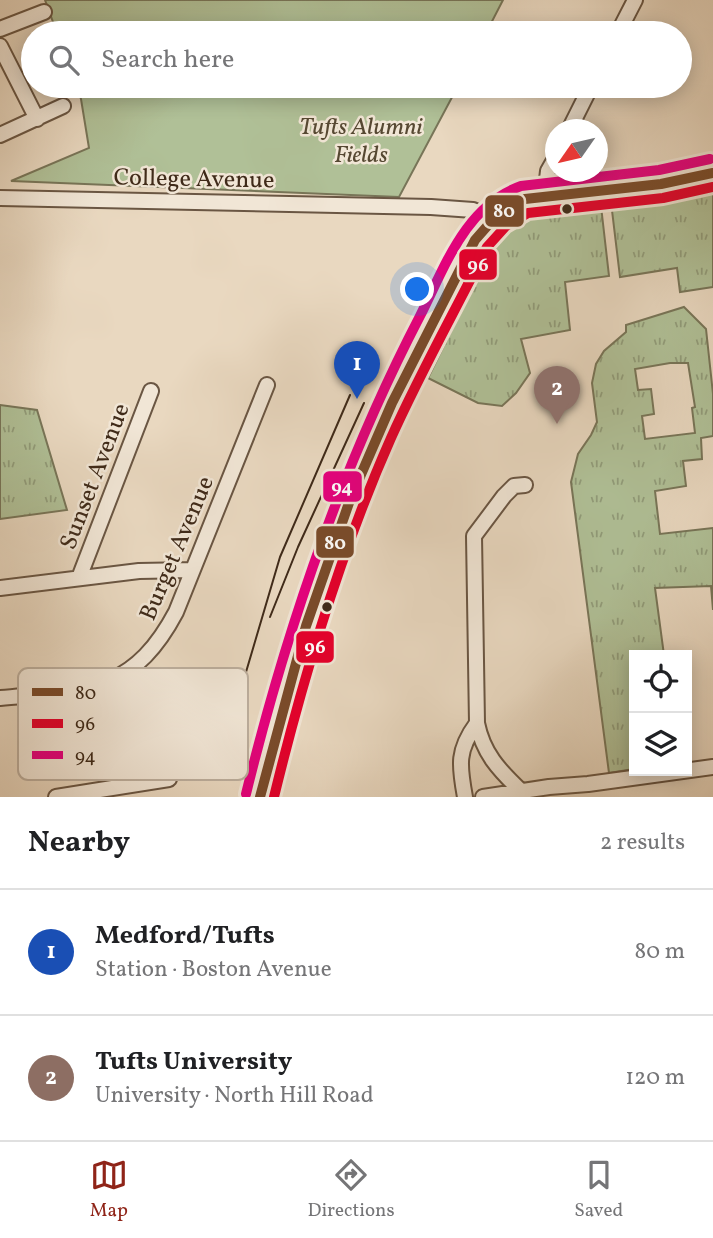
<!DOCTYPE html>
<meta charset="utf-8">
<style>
:root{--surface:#fff;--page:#f6f6f6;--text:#202124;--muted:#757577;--line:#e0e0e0;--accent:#8f2418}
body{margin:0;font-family:Vollkorn,serif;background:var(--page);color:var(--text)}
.controls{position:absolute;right:21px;bottom:21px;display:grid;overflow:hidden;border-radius:0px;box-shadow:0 4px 18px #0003}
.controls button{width:63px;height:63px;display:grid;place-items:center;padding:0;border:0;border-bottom:2px solid var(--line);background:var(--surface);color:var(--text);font:35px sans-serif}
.compass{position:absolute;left:545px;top:119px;width:63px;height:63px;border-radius:50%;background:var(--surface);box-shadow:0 4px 18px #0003;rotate:236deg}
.you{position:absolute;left:418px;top:290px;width:24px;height:24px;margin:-18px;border:5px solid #fff;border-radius:50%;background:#1a73e8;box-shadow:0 0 0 10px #1a73e833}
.badge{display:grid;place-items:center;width:46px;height:46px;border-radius:50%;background:var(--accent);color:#fff;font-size:23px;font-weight:700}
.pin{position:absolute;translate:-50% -58px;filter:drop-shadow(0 2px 4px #0008)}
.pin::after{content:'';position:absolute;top:37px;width:24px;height:21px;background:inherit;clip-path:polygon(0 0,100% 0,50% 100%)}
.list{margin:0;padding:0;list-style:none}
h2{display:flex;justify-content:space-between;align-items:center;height:91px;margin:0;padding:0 28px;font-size:30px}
h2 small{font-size:23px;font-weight:400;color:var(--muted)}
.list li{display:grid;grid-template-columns:46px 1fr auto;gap:21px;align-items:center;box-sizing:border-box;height:126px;padding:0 28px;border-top:2px solid var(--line)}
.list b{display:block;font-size:26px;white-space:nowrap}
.list p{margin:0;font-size:23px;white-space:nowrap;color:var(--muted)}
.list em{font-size:23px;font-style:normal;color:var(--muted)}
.icon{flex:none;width:38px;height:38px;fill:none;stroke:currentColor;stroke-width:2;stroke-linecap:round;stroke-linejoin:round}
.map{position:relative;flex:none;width:713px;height:797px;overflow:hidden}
.search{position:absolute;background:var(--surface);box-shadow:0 4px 18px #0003;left:21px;right:21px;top:21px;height:77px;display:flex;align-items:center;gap:18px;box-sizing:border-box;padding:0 24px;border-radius:38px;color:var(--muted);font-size:26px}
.sheet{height:343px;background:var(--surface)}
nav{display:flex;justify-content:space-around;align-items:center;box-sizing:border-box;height:98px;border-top:2px solid var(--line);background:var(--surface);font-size:19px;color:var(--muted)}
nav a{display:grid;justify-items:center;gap:4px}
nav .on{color:var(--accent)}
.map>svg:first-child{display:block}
.grass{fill:url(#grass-tufts);stroke:#787558;stroke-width:2;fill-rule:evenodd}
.park{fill:#b0c097;stroke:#787558;stroke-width:2}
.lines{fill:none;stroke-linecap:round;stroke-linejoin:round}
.minor-casing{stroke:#6a5643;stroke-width:18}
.major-casing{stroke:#3f2a19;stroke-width:21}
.minor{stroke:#f1e6d6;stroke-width:14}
.major{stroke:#e9d8c0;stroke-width:18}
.tram{stroke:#3f2a19;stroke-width:2}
.bus-1-casing{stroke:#f1e6d6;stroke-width:16}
.bus-2-casing{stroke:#f1e6d6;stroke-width:16}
.bus-3-casing{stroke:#f1e6d6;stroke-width:16}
.bus-1{stroke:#7a4b2a;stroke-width:10}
.bus-2{stroke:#e4002b;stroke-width:10}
.bus-3{stroke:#e5007d;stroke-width:10}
.bus-dot{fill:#3f2a19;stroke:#f1e6d6;stroke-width:2.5}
.labels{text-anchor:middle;stroke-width:5;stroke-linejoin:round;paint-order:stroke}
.park-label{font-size:24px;font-style:italic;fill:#564832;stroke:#f1e6d6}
.street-label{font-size:24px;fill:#3f2a19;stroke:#f1e6d6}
.key{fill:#f1e6d6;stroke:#bcae9d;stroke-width:2}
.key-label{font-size:19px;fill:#3f2a19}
.line-badge{stroke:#f1e6d6;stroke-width:2.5}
.badge-label{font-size:19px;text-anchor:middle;font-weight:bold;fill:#fff}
</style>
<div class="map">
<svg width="713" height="797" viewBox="0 0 713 797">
<defs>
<pattern id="grass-tufts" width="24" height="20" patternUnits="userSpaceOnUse" patternTransform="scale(1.75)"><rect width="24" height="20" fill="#b0c097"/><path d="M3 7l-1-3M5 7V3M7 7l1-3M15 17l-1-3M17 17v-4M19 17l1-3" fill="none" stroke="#919c7a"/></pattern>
</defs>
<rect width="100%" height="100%" fill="#e9d8c0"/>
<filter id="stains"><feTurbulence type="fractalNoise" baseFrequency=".00286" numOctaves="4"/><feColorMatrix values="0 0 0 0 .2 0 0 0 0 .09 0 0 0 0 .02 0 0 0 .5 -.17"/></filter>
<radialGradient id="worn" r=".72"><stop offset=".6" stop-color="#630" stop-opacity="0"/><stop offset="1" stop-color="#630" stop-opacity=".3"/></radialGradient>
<path class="grass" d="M713 184V287L680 292 677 268 620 277 611 202Z
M601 206 609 276 565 282 570 330 521 339 530 373 516 393 502 406 478 403 428 378 494 244 512 222 542 213Z
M684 307 706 329 713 394V436L701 438 702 459 683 461 686 486 655 491 660 534 713 528V610L711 586 655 588 664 655H634V769L609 773 571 482 578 454 591 435 597 422 592 383 596 364 604 351 626 332V325ZM670 363H688L695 407 692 408 695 433 645 439 642 416 654 414 651 389 638 390 635 369Z
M0 405 37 410 67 510 0 519Z"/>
<path class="park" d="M45 0H503L486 33H57Z
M76 86H458L399 197 11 181 89 148 81 99Z"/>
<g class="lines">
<g class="minor-casing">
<path id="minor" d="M0 29 44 12
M618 33 635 0
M0 46 37 119
M569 130 591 86
M0 135 63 106
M545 196 548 171 556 157
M0 198 431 207 473 210 492 219
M79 578 151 391
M0 588 139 571 192 570
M0 698C84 690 132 695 176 612L267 385
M520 790C499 770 483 753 477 723L474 536 504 496 514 486 525 485
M56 797 169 779
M465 797C459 765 457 750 477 723
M483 797 549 787 588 784 713 767"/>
</g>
<g class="major-casing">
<path id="major" d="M260 797C287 682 321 568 367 459 398 384 438 313 475 240 488 222 503 206 525 199L661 184 713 173"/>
</g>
<use href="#minor" class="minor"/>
<use href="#major" class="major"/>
<path class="tram" d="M270 617 298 547 364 403
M241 689 280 557 350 395"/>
<g class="bus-1-casing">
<path id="bus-1" d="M260 797 306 626 350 500 392 403 475 240 497 215 525 199 661 184 713 173"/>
</g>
<g class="bus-2-casing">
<path id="bus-2" d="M274 797C304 674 340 553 391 438 420 373 455 311 487 247L506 226 528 213 663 198 713 187"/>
</g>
<g class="bus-3-casing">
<path id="bus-3" d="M246 794C287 627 341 468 420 316 445 267 465 206 521 186L659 170 710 159"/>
</g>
<use href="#bus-1" class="bus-1"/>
<use href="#bus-2" class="bus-2"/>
<use href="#bus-3" class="bus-3"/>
</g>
<g class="bus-dot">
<circle cx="567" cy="209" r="6"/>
<circle cx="327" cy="607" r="6"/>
</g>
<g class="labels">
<g class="park-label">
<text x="361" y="134">Tufts Alumni<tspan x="361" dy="28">Fields</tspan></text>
</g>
<g class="street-label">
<text transform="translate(194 178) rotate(1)" y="8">College Avenue</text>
<text transform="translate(94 476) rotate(-69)" y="8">Sunset Avenue</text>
<text transform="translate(176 548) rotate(-67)" y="8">Burget Avenue</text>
</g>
</g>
<rect x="18" y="668" width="230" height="112" rx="10" class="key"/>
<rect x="32" y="688" width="31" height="8" fill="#7a4b2a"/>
<rect x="32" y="719" width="31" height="9" fill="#e4002b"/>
<rect x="32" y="751" width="31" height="8" fill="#e5007d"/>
<g class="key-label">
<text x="75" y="699">80</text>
<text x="75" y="730">96</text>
<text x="75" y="762">94</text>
</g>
<g class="line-badge">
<rect x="484" y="194" width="41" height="34" rx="7" fill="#7a4b2a"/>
<rect x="458" y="248" width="40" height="33" rx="7" fill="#e4002b"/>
<rect x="322" y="470" width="41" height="33" rx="7" fill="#e5007d"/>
<rect x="315" y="525" width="40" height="34" rx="7" fill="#7a4b2a"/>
<rect x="295" y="630" width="40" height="34" rx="7" fill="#e4002b"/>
</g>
<g class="badge-label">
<text x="504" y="217">80</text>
<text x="478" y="271">96</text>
<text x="342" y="493">94</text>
<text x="335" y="549">80</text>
<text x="315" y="653">96</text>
</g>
<rect width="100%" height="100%" filter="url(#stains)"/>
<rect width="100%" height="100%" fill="url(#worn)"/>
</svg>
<div class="controls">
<button><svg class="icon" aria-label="locate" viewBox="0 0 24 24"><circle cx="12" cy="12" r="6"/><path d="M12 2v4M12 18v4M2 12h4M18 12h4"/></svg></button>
<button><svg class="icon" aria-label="layers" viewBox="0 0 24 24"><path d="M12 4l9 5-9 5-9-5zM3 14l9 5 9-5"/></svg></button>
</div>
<svg class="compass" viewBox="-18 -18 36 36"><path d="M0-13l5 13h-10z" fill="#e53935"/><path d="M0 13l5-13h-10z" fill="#757577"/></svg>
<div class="you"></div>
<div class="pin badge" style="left:357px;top:399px;background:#1a4fb4">1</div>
<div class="pin badge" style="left:557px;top:424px;background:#8d6e63">2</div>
<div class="search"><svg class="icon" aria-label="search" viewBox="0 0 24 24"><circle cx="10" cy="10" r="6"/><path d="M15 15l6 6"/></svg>Search here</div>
</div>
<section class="sheet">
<h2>Nearby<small>2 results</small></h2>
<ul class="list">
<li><span class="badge" style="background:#1a4fb4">1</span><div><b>Medford/Tufts</b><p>Station · Boston Avenue</p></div><em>80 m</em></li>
<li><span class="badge" style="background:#8d6e63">2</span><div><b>Tufts University</b><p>University · North Hill Road</p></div><em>120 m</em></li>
</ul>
</section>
<nav>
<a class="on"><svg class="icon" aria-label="map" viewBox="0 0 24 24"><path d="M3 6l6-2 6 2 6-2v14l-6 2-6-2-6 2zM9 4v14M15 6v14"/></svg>Map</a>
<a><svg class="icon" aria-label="directions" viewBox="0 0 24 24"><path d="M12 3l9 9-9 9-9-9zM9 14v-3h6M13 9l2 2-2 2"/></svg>Directions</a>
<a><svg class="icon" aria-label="saved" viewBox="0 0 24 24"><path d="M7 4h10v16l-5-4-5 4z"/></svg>Saved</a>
</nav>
